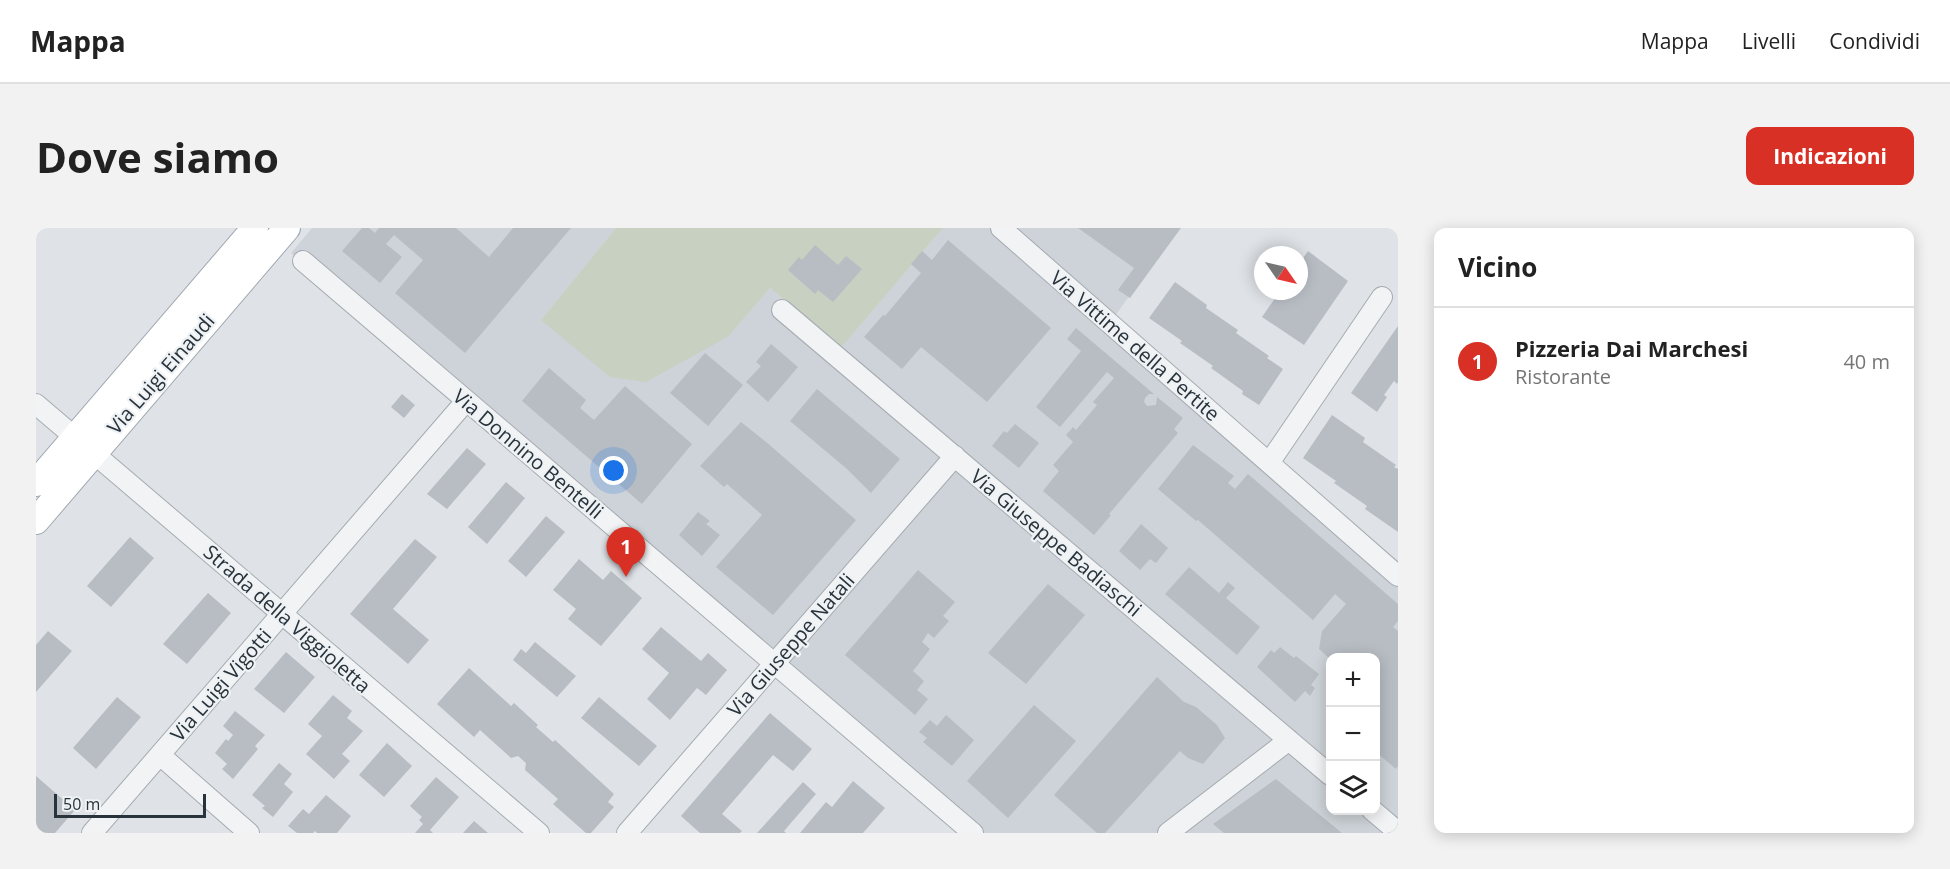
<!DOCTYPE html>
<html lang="it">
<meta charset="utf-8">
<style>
:root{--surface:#fff;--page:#f2f2f2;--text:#222;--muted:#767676;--line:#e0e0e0;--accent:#d93025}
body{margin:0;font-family:"Open Sans",sans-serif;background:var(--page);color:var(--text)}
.controls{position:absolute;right:18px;bottom:18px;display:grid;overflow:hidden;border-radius:12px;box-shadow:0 3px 15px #0003}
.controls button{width:54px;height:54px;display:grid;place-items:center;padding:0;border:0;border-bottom:2px solid var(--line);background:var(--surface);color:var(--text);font:30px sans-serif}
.compass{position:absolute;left:1218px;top:18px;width:54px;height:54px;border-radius:50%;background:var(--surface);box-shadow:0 3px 15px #0003;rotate:124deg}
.scale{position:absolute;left:18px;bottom:15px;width:152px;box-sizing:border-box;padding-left:6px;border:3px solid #29333c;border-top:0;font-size:16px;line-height:21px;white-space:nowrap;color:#29333c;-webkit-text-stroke:4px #eef2f4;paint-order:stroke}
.you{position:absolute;left:578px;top:243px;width:21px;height:21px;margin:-15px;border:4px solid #fff;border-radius:50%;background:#1a73e8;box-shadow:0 0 0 9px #1a73e833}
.badge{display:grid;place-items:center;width:39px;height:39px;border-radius:50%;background:var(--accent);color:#fff;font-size:20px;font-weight:700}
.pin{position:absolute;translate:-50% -50px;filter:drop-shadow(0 2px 3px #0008)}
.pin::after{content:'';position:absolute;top:32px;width:21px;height:18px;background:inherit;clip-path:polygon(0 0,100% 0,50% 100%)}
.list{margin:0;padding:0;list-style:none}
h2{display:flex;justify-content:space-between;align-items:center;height:78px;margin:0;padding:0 24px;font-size:26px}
h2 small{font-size:20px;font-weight:400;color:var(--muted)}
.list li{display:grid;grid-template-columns:39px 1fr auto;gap:18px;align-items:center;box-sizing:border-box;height:108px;padding:0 24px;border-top:2px solid var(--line)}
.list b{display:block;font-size:22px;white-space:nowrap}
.list p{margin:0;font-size:20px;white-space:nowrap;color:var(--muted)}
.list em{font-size:20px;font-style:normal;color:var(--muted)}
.icon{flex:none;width:33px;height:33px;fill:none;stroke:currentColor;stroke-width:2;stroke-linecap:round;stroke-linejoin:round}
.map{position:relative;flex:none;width:1362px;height:605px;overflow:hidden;border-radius:12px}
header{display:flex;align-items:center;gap:36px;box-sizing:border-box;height:84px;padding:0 30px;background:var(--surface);border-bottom:2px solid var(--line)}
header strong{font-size:28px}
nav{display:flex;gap:33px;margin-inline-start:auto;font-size:21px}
.intro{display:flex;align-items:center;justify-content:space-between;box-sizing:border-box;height:144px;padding:0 36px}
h1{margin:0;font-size:42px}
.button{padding:15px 27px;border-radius:12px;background:var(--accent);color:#fff;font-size:21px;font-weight:700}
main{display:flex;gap:36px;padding:0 36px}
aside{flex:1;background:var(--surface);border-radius:12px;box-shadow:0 3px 15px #0003}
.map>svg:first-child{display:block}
.built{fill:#cdd3d8;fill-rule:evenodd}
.green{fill:#c7d0c1}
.building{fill:#b7bdc3}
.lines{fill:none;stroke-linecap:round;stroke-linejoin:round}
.minor-casing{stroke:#a5abb0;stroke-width:22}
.major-casing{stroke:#9fa9b1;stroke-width:28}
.minor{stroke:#f1f3f5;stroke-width:20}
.major{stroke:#fff;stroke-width:26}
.labels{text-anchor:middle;stroke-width:4.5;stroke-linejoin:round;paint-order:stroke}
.street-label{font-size:20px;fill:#29333c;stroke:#eef2f4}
</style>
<header>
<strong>Mappa</strong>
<nav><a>Mappa</a><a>Livelli</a><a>Condividi</a></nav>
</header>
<div class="intro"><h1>Dove siamo</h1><a class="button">Indicazioni</a></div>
<main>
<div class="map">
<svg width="1362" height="605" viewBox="0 0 1362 605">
<rect width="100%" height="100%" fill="#dfe3e7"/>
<path class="built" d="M276 0H580L505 92 693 108 734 60 805 120 907 0H1143L1073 96 1362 346V605H936L255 25ZM1294 430H1340V582H1294Z"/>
<path class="green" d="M580 0H907L805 120 734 60 693 108 610 154 574 149 505 92Z"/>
<path class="building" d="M326 0H333L339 5 343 0H420L453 29 477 0H535L429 125 359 65 387 32 358 7 350 16 366 29 344 55 306 23Z
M1042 0H1145L1094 70 1082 62 1098 40Z
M912 12 1015 100 951 174 885 119 866 141 828 109 847 87 849 88 885 45 875 36 886 23 896 32Z
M779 17 802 37 810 28 826 41 797 74 782 62 779 66 752 42 763 29 766 32Z
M1272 23 1312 53 1268 117 1226 89 1244 63H1263V36Z
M1139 54 1171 77 1170 80 1202 102 1200 105 1233 128 1231 130 1247 141 1223 177 1206 166 1207 163 1175 140 1177 138 1144 115 1146 113 1113 90Z
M1362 98V154L1361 156 1358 153 1348 167 1351 169 1341 184 1315 165Z
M1040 100 1118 166H1113L1109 170 1108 174 1111 178 1120 177 1121 169 1147 190 1138 201 1142 205 1073 286 1075 287 1058 307 1007 263 1023 243 1017 237 1037 214 1030 207 1037 199 1040 202 1061 177 1057 174 1078 150 1071 144 1024 199 1000 179 1045 123 1031 111Z
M735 116 762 139 732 174 710 154 725 138 720 134Z
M669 125 707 157 672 198 634 165Z
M513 140 550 172 544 180 558 192 589 158 656 216 606 276 486 173Z
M781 161 864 231 835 265 811 241 754 193Z
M366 166 379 177 368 190 355 179Z
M1296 187 1329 210 1327 214 1360 237 1358 239 1362 241V304L1329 281 1331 278 1298 255 1300 253 1267 230Z
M705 194 729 213 820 292 737 387 680 339 726 287 691 256 688 259 664 238Z
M979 196 1003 215 983 240 956 218 968 203 971 205Z
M1157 217 1198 248 1192 255 1199 261 1212 246 1362 376V393L1357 399 1362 403V538L1360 541 1340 524V430H1293L1283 421 1286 403 1310 376 1299 366 1277 392 1162 292 1160 293 1122 261Z
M431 220 450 236 411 281 391 266Z
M470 254 489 270 451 316 432 299Z
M662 284 674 293 670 296 684 307 666 328 643 307Z
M510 288 529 304 490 349 472 333Z
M1105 296 1132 320 1120 335 1114 331 1104 342 1083 323Z
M94 309 118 330 75 379 51 358Z
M379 311 401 329 357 381 393 412 372 436 314 386Z
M543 331 567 352 575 343 606 370 565 418 532 391 540 381 517 362Z
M1153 339 1183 365 1192 354 1199 360 1190 370 1224 399 1201 427 1129 366Z
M882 342 919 374 907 388 913 393 898 410 892 405 886 414 894 421 877 443 888 453 881 462 892 471 879 487 809 427Z
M1012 356 1049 387 990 456 952 425Z
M172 365 195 385 151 436 127 416Z
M625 399 665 433 672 425 691 442 670 467 661 460 634 492 611 471 633 445 606 421Z
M12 403 36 423 0 464V417Z
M499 414 540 448 521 469 477 432 485 421 490 425Z
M1244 419 1258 430 1260 428 1283 446 1275 457 1279 460 1274 468 1269 463 1259 474 1221 439 1235 422 1238 425Z
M250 424 279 449 248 485 218 461Z
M433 440 475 478 478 475 502 497 500 499 517 514 519 512 578 566 572 574 578 579 555 605H550L517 576 522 571 489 542 490 535 482 528 475 530 444 502 438 509 401 476Z
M1121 449 1148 474 1160 479 1181 497 1189 510 1167 536 1152 530 1144 523 1069 605H1061L1018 567Z
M297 467 316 483 311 490 327 503 306 526 314 533 298 551 270 526 286 508 272 496Z
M81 469 105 489 60 541 37 520Z
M563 469 621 518 603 538 545 490Z
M998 477 1040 513 972 590 931 553Z
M199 483 229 507 219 518 222 521 197 551 186 541 191 536 179 525 190 511 192 513 197 507 187 498Z
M734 485 776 521 757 543 737 527 686 586 706 603 704 605H664L645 588Z
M910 487 938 512 916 538 887 514 891 510 883 504 894 492 901 498Z
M351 515 376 538 348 569 323 547Z
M243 535 256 546 248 556 257 564 237 589 226 580 229 578 216 567Z
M0 548 39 582 19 605H0Z
M400 549 423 569 394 602 397 605H379L387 596 383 592 386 589 374 578Z
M1240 551 1306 605H1188L1177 596Z
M817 553 849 580 827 605H764L790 574 796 579Z
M767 554 780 566 748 603 750 605H721Z
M290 567 315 588 301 605H281L279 603 277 605H261L252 598 267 581 273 586Z
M438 593 452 605H427Z"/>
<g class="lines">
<g class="minor-casing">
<path id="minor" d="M965 0 1362 348
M267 33 937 605
M746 82 1294 547
M0 176 503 605
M1233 235 1346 69
M124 527 213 605
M1336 582 1362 604
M56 605 430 173
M591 605 919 228
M1132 605 1253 512"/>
</g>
<g class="major-casing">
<path id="major" d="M0 255 219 0
M0 293 251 0"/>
</g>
<use href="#minor" class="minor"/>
<use href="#major" class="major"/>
</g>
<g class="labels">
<g class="street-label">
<text transform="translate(1099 118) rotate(41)" y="7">Via Vittime della Pertite</text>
<text transform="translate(125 146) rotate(-49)" y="7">Via Luigi Einaudi</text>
<text transform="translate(492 226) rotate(40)" y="7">Via Donnino Bentelli</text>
<text transform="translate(1020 315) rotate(40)" y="7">Via Giuseppe Badiaschi</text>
<text transform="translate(251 391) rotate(41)" y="7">Strada della Viggioletta</text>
<text transform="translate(755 417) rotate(-49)" y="7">Via Giuseppe Natali</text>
<text transform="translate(185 457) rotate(-49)" y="7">Via Luigi Vigotti</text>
</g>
</g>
</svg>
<div class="controls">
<button>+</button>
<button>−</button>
<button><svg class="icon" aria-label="layers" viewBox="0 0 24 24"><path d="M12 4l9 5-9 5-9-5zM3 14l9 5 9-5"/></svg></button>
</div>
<svg class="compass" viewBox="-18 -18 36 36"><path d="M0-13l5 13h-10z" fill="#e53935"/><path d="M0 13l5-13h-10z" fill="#767676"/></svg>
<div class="scale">50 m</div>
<div class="you"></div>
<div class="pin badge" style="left:590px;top:349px">1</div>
</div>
<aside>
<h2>Vicino<small></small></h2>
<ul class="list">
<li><span class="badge">1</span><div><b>Pizzeria Dai Marchesi</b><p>Ristorante</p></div><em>40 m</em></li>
</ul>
</aside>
</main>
